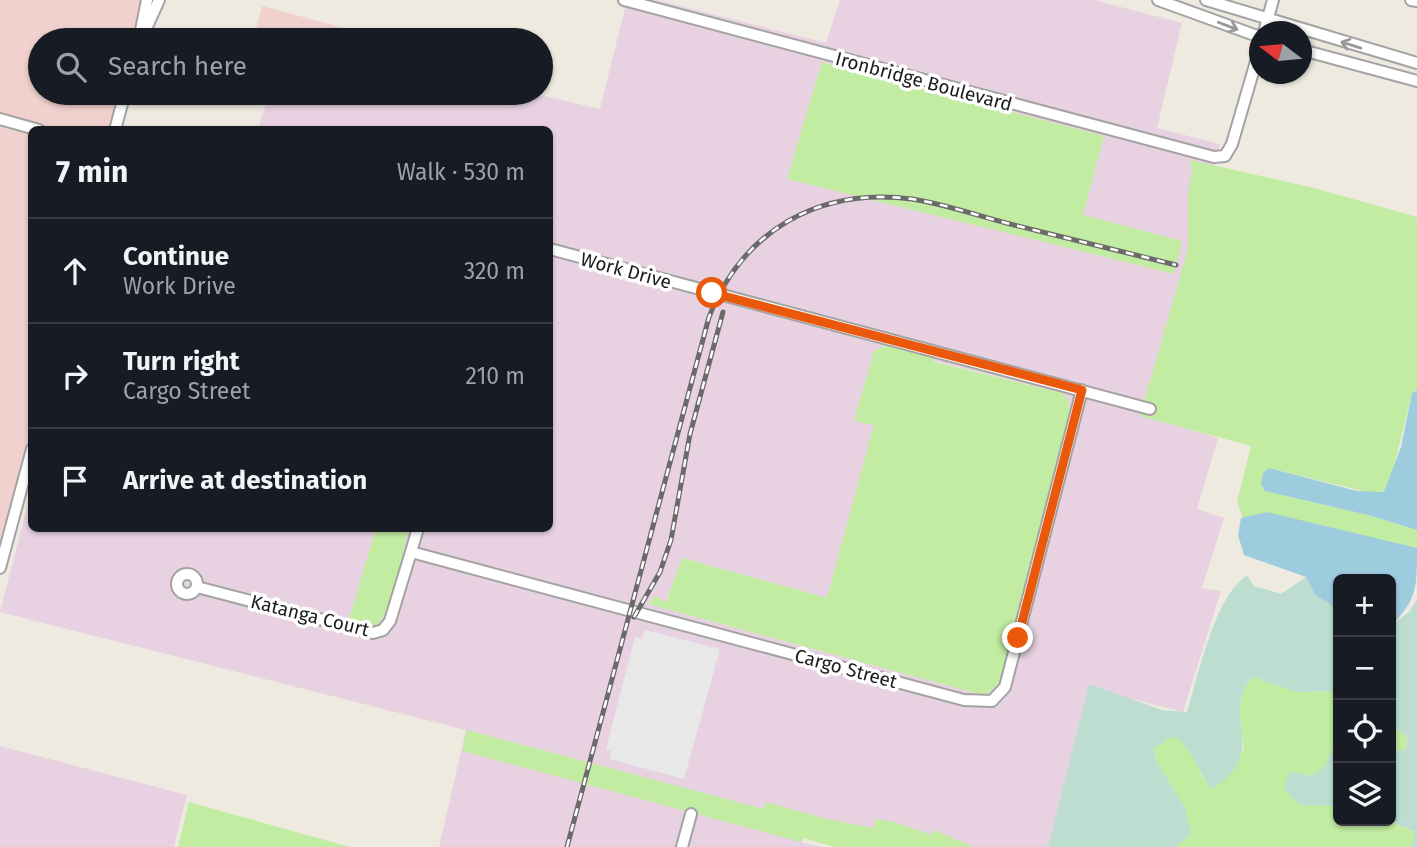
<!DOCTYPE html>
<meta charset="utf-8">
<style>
:root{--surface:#171b24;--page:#20242c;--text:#f1f3f6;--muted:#9ea1a6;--line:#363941}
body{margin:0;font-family:"Fira Sans",sans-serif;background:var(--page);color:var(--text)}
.controls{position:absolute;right:21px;bottom:21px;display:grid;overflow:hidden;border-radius:10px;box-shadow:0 2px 5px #0004}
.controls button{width:63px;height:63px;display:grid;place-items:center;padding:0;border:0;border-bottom:2px solid var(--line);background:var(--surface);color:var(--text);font:35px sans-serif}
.compass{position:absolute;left:1249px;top:21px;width:63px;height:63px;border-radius:50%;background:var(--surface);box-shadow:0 2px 5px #0004;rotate:286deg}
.stop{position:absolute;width:21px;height:21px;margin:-16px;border:5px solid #ea580c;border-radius:50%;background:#fff}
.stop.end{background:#ea580c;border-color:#fff;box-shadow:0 2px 7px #0008}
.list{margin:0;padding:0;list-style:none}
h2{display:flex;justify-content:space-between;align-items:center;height:91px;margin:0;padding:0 28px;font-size:30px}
h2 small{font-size:23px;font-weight:400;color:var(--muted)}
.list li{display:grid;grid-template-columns:46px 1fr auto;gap:21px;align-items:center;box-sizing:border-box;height:105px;padding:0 28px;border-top:2px solid var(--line)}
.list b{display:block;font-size:26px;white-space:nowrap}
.list p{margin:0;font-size:23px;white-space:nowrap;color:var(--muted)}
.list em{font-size:23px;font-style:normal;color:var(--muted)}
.icon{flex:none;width:38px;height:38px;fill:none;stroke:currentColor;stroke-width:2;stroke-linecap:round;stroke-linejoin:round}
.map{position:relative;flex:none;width:1417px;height:847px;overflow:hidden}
.search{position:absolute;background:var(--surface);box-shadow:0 2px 5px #0004;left:28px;top:28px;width:525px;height:77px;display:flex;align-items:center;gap:18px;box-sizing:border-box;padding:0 24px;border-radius:38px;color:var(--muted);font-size:26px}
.panel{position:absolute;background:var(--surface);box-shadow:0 2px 5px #0004;left:28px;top:126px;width:525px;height:406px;border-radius:10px}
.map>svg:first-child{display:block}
.commercial{fill:#f1d1ce}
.industrial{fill:#e8d2e2;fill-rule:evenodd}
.grass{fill:#c2eca2}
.wetland{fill:#bcddd0}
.parking{fill:#e8e8e8}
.water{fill:#9dccdf}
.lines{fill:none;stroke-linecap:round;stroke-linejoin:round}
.minor-casing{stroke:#a3a3a3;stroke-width:14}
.minor{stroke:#fff;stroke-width:10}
.rail-casing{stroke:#6a6a6a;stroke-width:5}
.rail{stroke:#fff;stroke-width:2.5;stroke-dasharray:8;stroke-linecap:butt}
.oneway{stroke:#999}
.route{stroke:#ea580c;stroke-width:9}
.labels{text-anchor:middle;stroke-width:7;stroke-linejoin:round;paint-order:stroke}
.street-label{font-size:19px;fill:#1c1c1c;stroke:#fff}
</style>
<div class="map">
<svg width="1417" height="847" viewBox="0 0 1417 847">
<rect width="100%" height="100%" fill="#eeeae0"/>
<path class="commercial" d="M0 0H142L134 40H40V93H120L110 129 32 130 31 431 0 550Z
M262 6 389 40H253Z"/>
<path class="industrial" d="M627 0H657L826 43 840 0H1094L1182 23 1157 128 1220 144 1146 417 1218 438 1197 509 1224 518 1202 588 1221 591 1183 712 1096 690 1048 847H937L809 816 802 842 821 847H439L466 730 0 612 31 491 32 528 376 529 349 619 375 627 389 607 408 529 550 528V130L258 129 269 93H531L600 109ZM822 62 1104 136 1083 215 1174 273 788 179ZM934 361 1062 393 1068 400 1070 411 1000 680 983 695 648 604 655 596 665 603 683 558 827 598 875 424 854 420ZM467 730 806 821 801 842Z
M0 746 187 795 174 847H0Z"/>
<path class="grass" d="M822 62 1104 136 1083 215 1182 241 1174 274 787 179Z
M1190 160 1314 188 1417 217V390L1412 393 1390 482 1384 492 1375 494 1269 468 1261 484 1265 491 1368 515 1417 530V548L1263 513 1243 518 1237 502 1251 446 1140 416 1188 249V194L1192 169Z
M888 344 933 357 934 362 1062 393 1068 400 1070 411 1000 680 992 691 983 695 648 604 655 596 666 602 682 558 827 598 874 425 854 421 874 351Z
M376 529H408C402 555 396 609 375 627L349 619Z
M1253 677 1297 692 1335 691 1338 695V753L1331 751 1325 768 1309 776 1338 806V821H1390L1416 833 1411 847H1176L1191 834 1186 810 1156 760 1154 748 1174 735 1190 748 1203 778 1244 750C1241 723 1233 698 1253 677Z
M1391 726 1408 736 1406 749 1391 752Z
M467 730 764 809 766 802 823 818 873 828 876 819 894 822 932 835 934 830 974 847H835L803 838 801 842 462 751Z
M189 802 350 847H178Z"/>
<path class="wetland" d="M1247 576 1254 586 1281 594 1306 577 1315 595 1338 609V695L1335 691 1297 692 1253 677C1217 717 1273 750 1212 789 1196 769 1195 752 1174 736L1154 748 1156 760 1186 810 1191 834 1176 847H1048L1089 684 1162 710 1187 712C1198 677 1215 594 1247 576Z
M1417 599V847H1411L1415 832 1390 821 1391 752 1406 749 1408 737 1391 726 1395 713 1391 708V626L1410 611Z
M1331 751 1338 753V806L1300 805 1284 789 1290 771 1310 776 1325 767Z"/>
<path class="parking" d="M645 630 720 649 684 779 609 759 611 751 606 749 635 637 642 639Z"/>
<path class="water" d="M1417 390V530L1368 515 1265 491 1261 484 1263 473 1269 468 1357 491 1384 492 1401 447 1412 393Z
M1267 512 1417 548C1417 589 1417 599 1391 626V579H1338V609L1315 595 1306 577 1244 555 1238 535 1241 518Z"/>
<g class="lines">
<g class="minor-casing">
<path id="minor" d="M624 0 1214 157 1225 156 1232 144 1260 48
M1158 0 1260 37
M1206 0 1417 63
M1411 0 1417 1
M1264 32 1273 0
M139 40 147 0
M141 40 159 0
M1302 50 1417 81
M0 119 39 130
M115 130 125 93
M550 249 1150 409
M418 528 411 552 964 700 992 701 1005 687 1082 390
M0 568 32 449
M177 584a10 10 0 1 1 20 0a10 10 0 1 1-20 0Z
M197 587 373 633 383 630 390 621 411 552
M682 847 691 814"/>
</g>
<use href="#minor" class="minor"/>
<g class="rail-casing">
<path id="rail" d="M634 617 660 572 671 540 690 434 723 312
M567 847 709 317C743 230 819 187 912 199 945 204 978 216 1010 224 1065 238 1121 251 1176 265"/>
</g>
<use href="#rail" class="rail"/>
</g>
<defs><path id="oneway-shaft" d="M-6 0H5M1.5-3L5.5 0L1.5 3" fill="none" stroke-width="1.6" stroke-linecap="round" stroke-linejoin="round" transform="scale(1.75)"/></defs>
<g class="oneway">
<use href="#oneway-shaft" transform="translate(1228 26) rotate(21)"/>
<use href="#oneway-shaft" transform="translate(1351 45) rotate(-163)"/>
</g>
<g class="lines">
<path class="route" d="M712 293 1082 390 1018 638"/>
</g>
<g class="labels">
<g class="street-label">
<text transform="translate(924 81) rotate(15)" y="7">Ironbridge Boulevard</text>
<text transform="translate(626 270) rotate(15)" y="7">Work Drive</text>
<text transform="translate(310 615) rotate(14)" y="7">Katanga Court</text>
<text transform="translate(846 668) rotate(15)" y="7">Cargo Street</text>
</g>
</g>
</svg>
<div class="controls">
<button>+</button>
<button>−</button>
<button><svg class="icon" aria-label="locate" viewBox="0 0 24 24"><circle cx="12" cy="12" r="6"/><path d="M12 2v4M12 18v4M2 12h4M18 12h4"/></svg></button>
<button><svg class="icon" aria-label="layers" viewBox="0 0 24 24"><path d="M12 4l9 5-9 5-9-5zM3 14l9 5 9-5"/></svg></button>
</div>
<svg class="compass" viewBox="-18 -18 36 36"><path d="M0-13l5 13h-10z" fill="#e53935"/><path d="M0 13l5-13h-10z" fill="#9ea1a6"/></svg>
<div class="stop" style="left:712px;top:293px"></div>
<div class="stop end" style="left:1018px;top:638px"></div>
<div class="search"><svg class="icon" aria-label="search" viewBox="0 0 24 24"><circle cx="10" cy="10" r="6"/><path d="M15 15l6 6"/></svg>Search here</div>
<section class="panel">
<h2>7 min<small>Walk · 530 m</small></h2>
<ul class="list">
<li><svg class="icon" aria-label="ahead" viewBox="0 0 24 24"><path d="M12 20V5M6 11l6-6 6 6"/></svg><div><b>Continue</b><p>Work Drive</p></div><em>320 m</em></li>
<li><svg class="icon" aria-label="right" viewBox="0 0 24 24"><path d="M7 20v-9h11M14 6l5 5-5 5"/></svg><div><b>Turn right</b><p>Cargo Street</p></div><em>210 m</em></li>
<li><svg class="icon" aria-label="arrive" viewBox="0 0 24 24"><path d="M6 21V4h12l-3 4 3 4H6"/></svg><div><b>Arrive at destination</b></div></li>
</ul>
</section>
</div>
